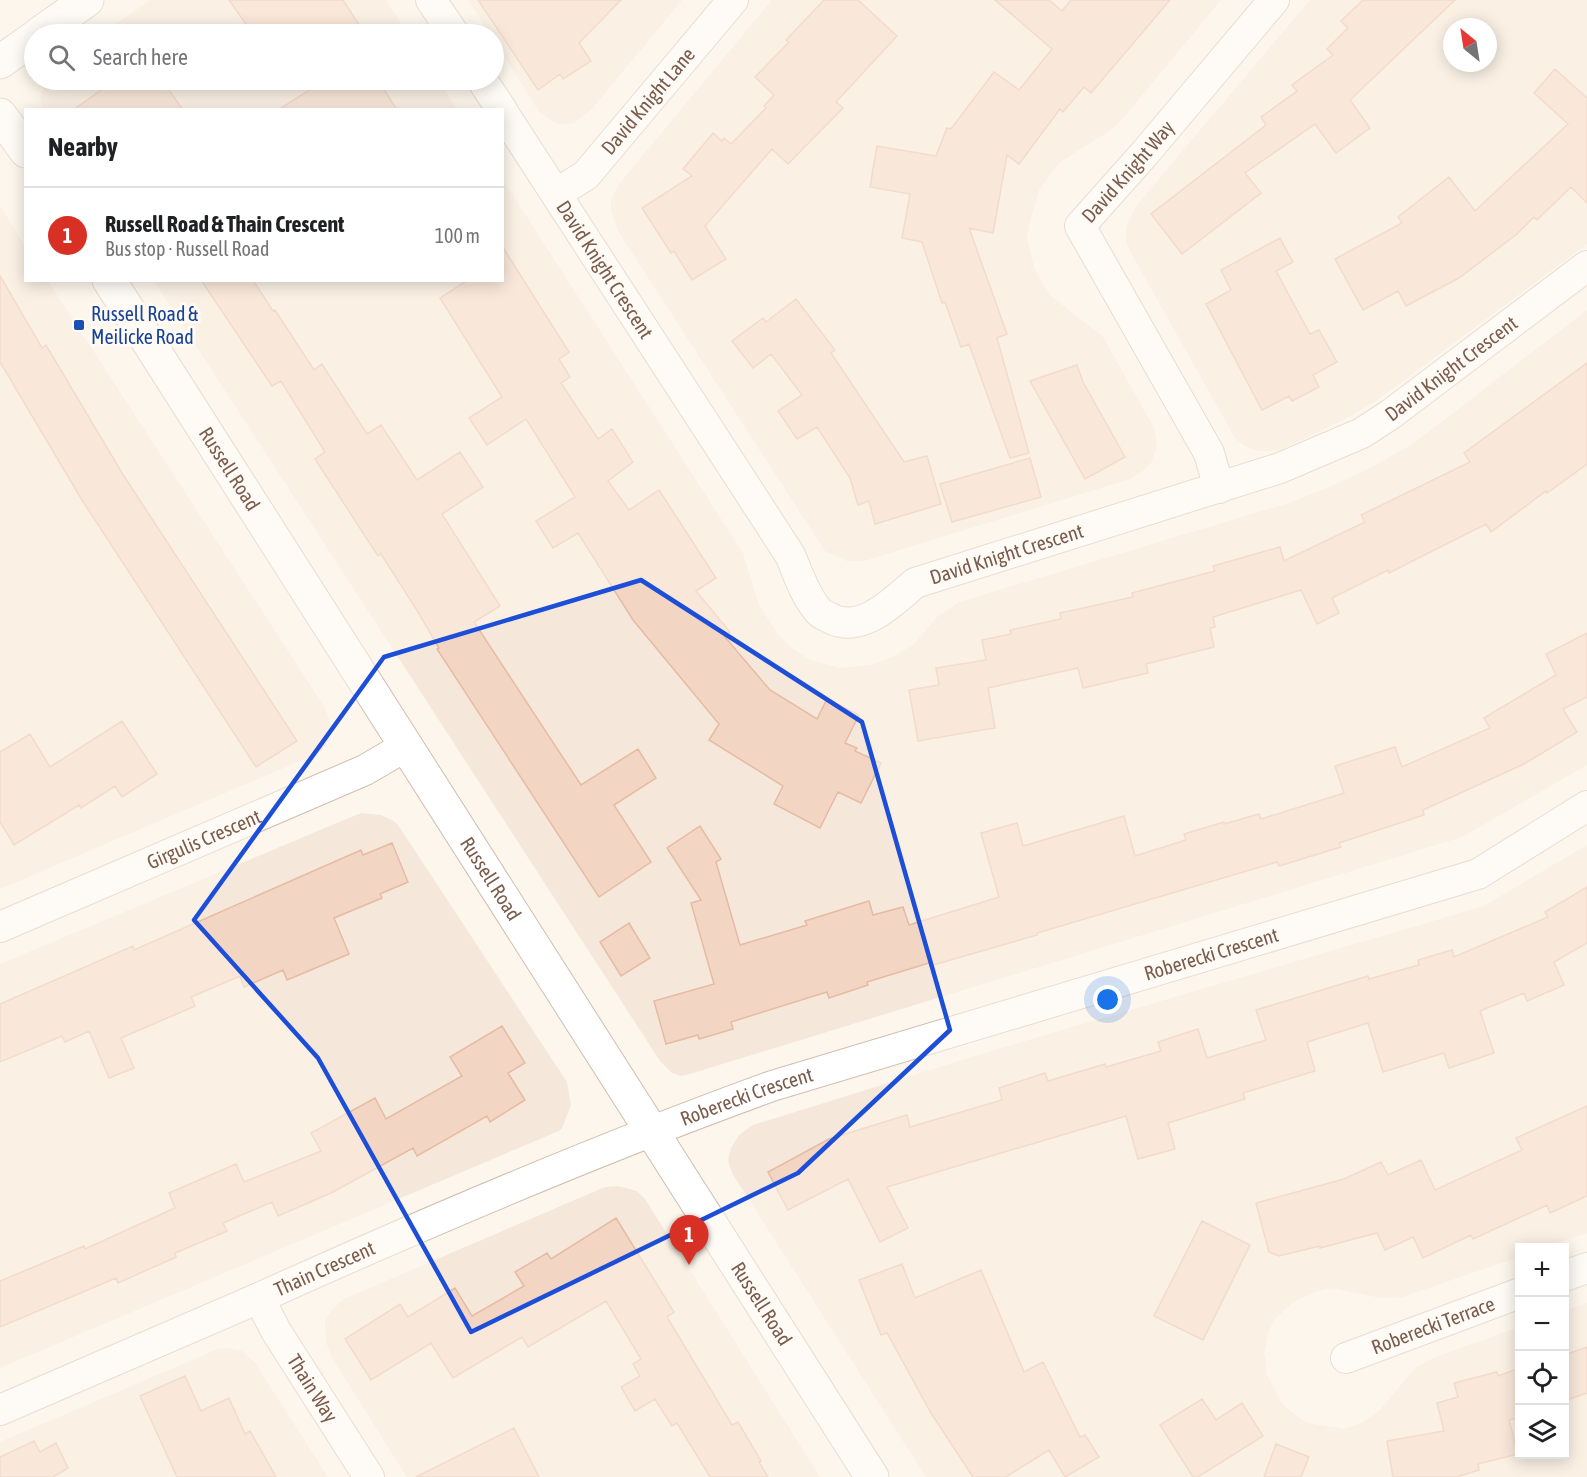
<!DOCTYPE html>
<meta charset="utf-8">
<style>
:root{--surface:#fff;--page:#f2f2f2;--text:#202124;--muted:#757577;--line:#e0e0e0;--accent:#d93025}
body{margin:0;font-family:"Asap Condensed",sans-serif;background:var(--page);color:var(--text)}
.controls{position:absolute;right:18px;bottom:18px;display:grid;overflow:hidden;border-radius:0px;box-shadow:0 3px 15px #0003}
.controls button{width:54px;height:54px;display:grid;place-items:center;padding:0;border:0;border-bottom:2px solid var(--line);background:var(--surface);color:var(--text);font:30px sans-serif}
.compass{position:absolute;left:1443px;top:18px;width:54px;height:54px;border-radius:50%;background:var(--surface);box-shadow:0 3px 15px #0003;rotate:330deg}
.you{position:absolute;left:1108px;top:1000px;width:21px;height:21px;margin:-15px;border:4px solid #fff;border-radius:50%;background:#1a73e8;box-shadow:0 0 0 9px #1a73e833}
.badge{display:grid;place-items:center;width:39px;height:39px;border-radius:50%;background:var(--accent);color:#fff;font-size:20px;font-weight:700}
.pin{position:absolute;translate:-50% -50px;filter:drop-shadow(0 2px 3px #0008)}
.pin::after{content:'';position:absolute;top:32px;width:21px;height:18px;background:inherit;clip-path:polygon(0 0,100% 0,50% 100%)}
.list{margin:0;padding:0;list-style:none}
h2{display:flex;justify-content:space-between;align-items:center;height:78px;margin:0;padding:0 24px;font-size:26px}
h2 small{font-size:20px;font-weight:400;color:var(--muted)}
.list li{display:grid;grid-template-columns:39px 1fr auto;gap:18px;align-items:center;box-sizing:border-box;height:96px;padding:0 24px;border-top:2px solid var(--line)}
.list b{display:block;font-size:22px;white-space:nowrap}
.list p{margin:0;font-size:20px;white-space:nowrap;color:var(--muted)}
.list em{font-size:20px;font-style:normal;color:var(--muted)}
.icon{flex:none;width:33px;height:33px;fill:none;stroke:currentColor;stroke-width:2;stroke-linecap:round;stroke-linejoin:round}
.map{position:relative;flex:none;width:1587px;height:1477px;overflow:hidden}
.search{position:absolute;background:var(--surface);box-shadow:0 3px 15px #0003;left:24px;top:24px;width:480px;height:66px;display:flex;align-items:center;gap:15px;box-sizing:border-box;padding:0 21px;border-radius:33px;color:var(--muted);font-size:22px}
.panel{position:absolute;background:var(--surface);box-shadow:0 3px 15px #0003;left:24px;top:108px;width:480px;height:174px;border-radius:0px}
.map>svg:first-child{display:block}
.residential{fill:#f5e8da;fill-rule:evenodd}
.building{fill:#f3d5c3;stroke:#e6bba3;stroke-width:1.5}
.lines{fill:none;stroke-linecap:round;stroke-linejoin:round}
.minor-casing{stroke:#d1beb0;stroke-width:32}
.tertiary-casing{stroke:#d1beb0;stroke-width:35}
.minor{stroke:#fff;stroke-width:30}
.tertiary{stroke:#fff;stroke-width:33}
.marked{fill:none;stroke:#1d4ed8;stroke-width:4.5;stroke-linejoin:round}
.transit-dot{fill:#1a4fb4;stroke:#fffaf3;stroke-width:2}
.labels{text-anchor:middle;stroke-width:6;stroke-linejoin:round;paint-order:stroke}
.street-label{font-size:20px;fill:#7a5c4d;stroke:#fffaf3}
.transit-label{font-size:20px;fill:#164399;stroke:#fffaf3;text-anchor:start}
</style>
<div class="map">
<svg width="1587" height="1477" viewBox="0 0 1587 1477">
<rect width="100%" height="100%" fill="#fdf6ec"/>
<path class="residential" d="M150 0H386L408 34H102Z
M468 0H682L591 110 574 123 565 124H557L540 113 494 40V34H490Z
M772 0H1221L1120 122 1106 133 1059 163 1039 190 1030 222 1027 238 1031 255 1035 270 1043 284 1051 296 1103 337 1154 428 1157 446 1151 463 1144 470 1130 479 864 561H847L825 551 618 231 611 211V199L619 184Z
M1310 0H1587V244L1376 401 1345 419 1286 447 1276 451H1260L1245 446 1235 438 1130 251 1126 241V228L1136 206ZM1452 27H1488V63H1452Z
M45 80H438L457 109 44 110 40 99Z
M503 180 743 553 759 605 778 635 793 649 810 660 840 668 872 665 895 656 915 643 937 617 959 602 1289 503 1325 489 1374 466 1414 443 1587 310V765L1462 837 690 1074 681 1076 672 1073 660 1061 154 281 502 280Z
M0 206 25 246 26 280 48 281 325 708 331 726 329 738 325 745 321 751 314 755 0 889Z
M361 813 381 815 394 821 398 825 567 1082 571 1105 562 1128 559 1131 0 1368V964Z
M1587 845V1233L1545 1247 1520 1248 1519 1257 1402 1297 1381 1298 1332 1288 1314 1292 1292 1303 1275 1319 1269 1330 1264 1353 1267 1375 1282 1404 1302 1420 1313 1424 1344 1429 1363 1422 1380 1410 1416 1367 1433 1358 1519 1327 1520 1454H1564L1565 1311 1587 1303V1477H926L732 1173 728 1160 731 1148 739 1135 753 1125 988 1052 1484 906Z
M618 1186 637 1191 645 1199 820 1477H407L332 1358 326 1342 325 1326V1320L332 1310 344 1299 605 1187Z
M228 1348 242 1351 255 1363 328 1477H0V1442L218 1349Z"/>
<path class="building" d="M229 0H343L365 34H253Z
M478 0H621L579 43 591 61 563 79 560 74 538 90Z
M824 0H858L897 36 836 102 843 108 788 164 772 149 705 226 726 259 692 280 674 251 671 253 642 208 692 176 683 169 713 133 722 141 724 138 731 144 766 108 764 106 774 95 755 77 789 42 786 40Z
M995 0H1049L1062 11 1071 0H1170L1091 93 1084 87 1063 112 1060 109 1019 164 1007 155 993 233 969 228 1007 334 997 338 1029 453 1010 458 969 344 961 347 945 302 942 303 922 242 902 238 910 194 870 187 877 146 936 156 947 128 951 129 994 72 1019 90 1052 49Z
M1363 0H1455L1350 100 1370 128 1336 153 1315 124 1245 173 1261 193 1182 254 1151 214 1266 125 1261 117 1297 91 1292 85 1333 55 1327 49 1348 28 1341 21Z
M1555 69 1587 98V203L1571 187 1537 220 1534 217 1517 234 1459 278 1406 306 1398 291 1363 310 1335 259 1402 223 1398 217 1449 177 1475 211 1568 124 1534 93Z
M94 80H162L183 110H73L101 90Z
M325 80H378L397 110H278Z
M1280 238 1293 262 1276 271 1310 334 1319 330 1337 362 1313 375 1319 387 1292 401 1289 396 1262 410 1206 304 1231 290 1221 270Z
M502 246 569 352 559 359 570 377 561 383 598 439 612 429 633 462 608 481 629 510 659 490 716 578 696 591 730 632 724 636 770 690 817 719 827 699 859 715 845 743 857 748 855 751 881 763 861 803 838 792 820 828 774 804 783 786 709 740 719 724 633 620 578 533 553 548 536 521 575 497 526 419 487 445 469 418 502 397 440 298 468 280H502Z
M0 276 42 348 46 345 122 473 297 741 256 767 82 500 0 362Z
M201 280H253L273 311 275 310 314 370 322 364 367 434 381 425 417 480 460 452 483 487 442 514 500 606 474 622 581 785 638 749 656 778 614 805 651 862 599 897 437 649 439 648 418 612 381 554 378 556 315 459 325 452 281 381 272 386Z
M796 299 835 350 831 353 904 462 927 456 941 504 875 524 869 501 858 505 850 478 817 427 797 439 778 411 802 395 771 354 753 368 732 341 763 318 766 322Z
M1587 363V464L1547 493 1546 491 1491 532 1486 524 1389 573 1388 570 1332 598 1339 613 1317 624 1301 590 1213 617 1215 627 1210 628 1214 647 1146 664 1148 673 1083 688 1078 668 988 688 995 728 918 741 909 690 939 685 936 668 986 660 982 640 1011 634 1010 630 1061 619 1060 613 1133 597 1132 593 1215 571 1213 566 1280 547 1284 561 1365 522 1361 515 1470 462 1464 453Z
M1077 365 1083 382 1125 457 1085 479 1030 381Z
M1030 458 1041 497 952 522 940 484Z
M1587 633V697L1563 709 1577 732 1524 764 1423 810 1424 815 1339 843 1341 847 1279 866 1277 862 1037 933V935L930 966 929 963 867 982 868 985 829 998 827 992 731 1022 733 1029 699 1039 698 1035 666 1044 654 1001 714 984 691 903 701 900 667 848 700 826 721 859 716 862 740 945 807 925 805 921 869 901 873 915 903 907 909 925 999 897 981 833 1017 823 1023 846 1124 816 1135 856 1186 840 1184 834 1224 822V824L1259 814 1261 819 1344 793 1335 766 1395 747 1402 767 1490 728 1484 718 1556 675 1546 654Z
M122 721 157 774 122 797 115 786 81 808 79 805 14 845 0 822V752L30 734 50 767Z
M392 843 408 882 380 894 382 898 334 918 349 954 287 980 283 970 244 987 240 976 191 997 195 1006 121 1038 134 1068 109 1078 89 1031 65 1042 62 1036 0 1062V1004L133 946 134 950 361 850 363 855Z
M1587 887V943L1554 962 1564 985 1527 1001 1524 993 1480 1011 1494 1053 1449 1068 1444 1053 1383 1072 1368 1023 1307 1042 1315 1071 1243 1093 1245 1099 1168 1123 1175 1149 1138 1159 1126 1116 887 1187 908 1228 880 1242 848 1179 788 1210 768 1172 829 1139 907 1115 910 1127 1002 1100 999 1088 1045 1073 1048 1081 1105 1064 1106 1067 1161 1051 1158 1042 1198 1029 1207 1058 1266 1040 1256 1010 1368 976 1369 979 1419 965 1418 960 1452 950 1454 957 1548 917 1545 912Z
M629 923 650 958 621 976 600 942Z
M502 1026 525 1063 508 1073 525 1100 490 1122 487 1116 417 1156 413 1148 333 1192 278 1216 272 1202 223 1223 227 1231 175 1253 176 1257 118 1283 116 1278 0 1327V1281L84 1246 85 1249 175 1208 169 1193 236 1164 244 1182 321 1151 311 1133 375 1098 386 1119 462 1076 450 1057Z
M1587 1106V1196L1550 1213 1547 1205 1473 1239 1471 1235 1423 1258 1413 1237 1385 1250 1377 1233 1320 1248V1246L1279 1256 1269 1252 1256 1203 1344 1179 1381 1162 1388 1175 1421 1160 1435 1190 1522 1150 1516 1138Z
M616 1218 674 1312 667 1317 732 1425 738 1422 761 1461 759 1462 768 1477H710L677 1423 672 1426 655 1399 635 1411 621 1387 640 1376 633 1364 641 1359 606 1301 528 1347 522 1337 453 1378 431 1343 371 1380 345 1339 400 1304 408 1317 455 1288 472 1316 524 1286 515 1272 547 1253 551 1259Z
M1202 1221 1250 1245 1203 1340 1154 1316Z
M902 1264 915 1298 981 1270 1024 1372 1043 1362 1080 1437 1085 1435 1099 1457 1065 1477 1049 1450 1006 1477H973L931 1413 887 1333 881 1335 859 1280Z
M1587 1347V1393L1564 1401V1355Z
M1520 1368V1417L1509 1420 1518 1454 1478 1464 1479 1470 1456 1477H1393L1387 1441 1444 1431 1437 1403 1458 1397 1454 1383 1497 1372 1498 1376Z
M185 1376 201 1411 229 1398 245 1434 250 1431 276 1477H177L140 1396Z
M1202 1399 1216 1420 1242 1403 1263 1436 1198 1477H1193L1160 1425Z
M514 1428 539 1477H416Z
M34 1441 40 1452 56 1443 68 1468 53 1477H0V1457Z
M1276 1444 1309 1457 1301 1477H1264Z"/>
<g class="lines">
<g class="minor-casing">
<g id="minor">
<path d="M431 0 454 34"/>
<path d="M482 80 502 110"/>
<path id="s1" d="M502 111 790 555C798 573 804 594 817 609 819 613 823 615 828 617 860 636 893 602 915 583L1280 468 1362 433 1391 414 1587 266"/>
<path id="s2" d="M556 194 586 175 733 0"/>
<path id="s3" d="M1219 488 1209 453 1080 226 1145 153 1274 0"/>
<path id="s4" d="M0 927 365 770 406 746"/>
<path d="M1564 1276 1587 1268"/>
<path id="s5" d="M259 1298 276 1331 369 1477"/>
<path id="s6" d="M1346 1358 1520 1293"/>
<path id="s7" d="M0 1410C86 1372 173 1336 259 1298 427 1222 598 1149 772 1086L1478 874 1587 806"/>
</g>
</g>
<g class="tertiary-casing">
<g id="tertiary">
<path d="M39 34 87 0"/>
<path d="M0 62 34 38"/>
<path d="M0 115 26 151"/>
<path id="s8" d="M109 280 872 1477"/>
</g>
</g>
<use href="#minor" class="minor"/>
<use href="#tertiary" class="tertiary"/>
</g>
<path d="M0 0H1587V1477H0ZM641 580 862 722 950 1030 798 1173 471 1332 318 1058 194 920 384 657Z" fill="#fdf6ec" fill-opacity=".55" fill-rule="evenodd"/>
<path class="marked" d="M641 580 862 722 950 1030 798 1173 471 1332 318 1058 194 920 384 657Z"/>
<rect class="transit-dot" x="73" y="319" width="12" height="12" rx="3"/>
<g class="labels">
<g class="street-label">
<text dy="7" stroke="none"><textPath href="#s2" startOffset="132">David Knight Lane</textPath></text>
<text dy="7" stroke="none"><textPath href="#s3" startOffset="370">David Knight Way</textPath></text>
<text dy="7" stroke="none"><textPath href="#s1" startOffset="189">David Knight Crescent</textPath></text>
<text dy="7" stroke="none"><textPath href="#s1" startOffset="1286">David Knight Crescent</textPath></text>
<text dy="7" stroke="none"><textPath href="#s8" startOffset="224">Russell Road</textPath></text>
<text dy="7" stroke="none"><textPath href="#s1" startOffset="800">David Knight Crescent</textPath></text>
<text dy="7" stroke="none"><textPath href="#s4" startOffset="222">Girgulis Crescent</textPath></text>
<text dy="7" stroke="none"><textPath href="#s8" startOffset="710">Russell Road</textPath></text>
<text dy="7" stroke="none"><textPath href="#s7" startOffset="1296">Roberecki Crescent</textPath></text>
<text dy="7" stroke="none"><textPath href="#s7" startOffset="810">Roberecki Crescent</textPath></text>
<text dy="7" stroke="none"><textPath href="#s7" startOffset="354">Thain Crescent</textPath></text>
<text dy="7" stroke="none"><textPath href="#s8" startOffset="1214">Russell Road</textPath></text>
<text dy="7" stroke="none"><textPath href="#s6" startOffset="93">Roberecki Terrace</textPath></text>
<text dy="7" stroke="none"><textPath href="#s5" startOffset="105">Thain Way</textPath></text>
</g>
<g class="transit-label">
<text x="91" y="321">Russell Road &amp;<tspan x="91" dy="23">Meilicke Road</tspan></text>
</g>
</g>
</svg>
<div class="controls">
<button>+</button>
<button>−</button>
<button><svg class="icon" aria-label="locate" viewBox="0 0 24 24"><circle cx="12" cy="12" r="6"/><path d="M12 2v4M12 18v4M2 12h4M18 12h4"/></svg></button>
<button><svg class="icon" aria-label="layers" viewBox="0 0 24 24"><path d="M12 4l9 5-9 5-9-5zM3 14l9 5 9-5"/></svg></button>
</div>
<svg class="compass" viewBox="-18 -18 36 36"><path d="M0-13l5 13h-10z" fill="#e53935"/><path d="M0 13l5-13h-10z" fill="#757577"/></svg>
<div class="you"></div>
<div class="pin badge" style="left:689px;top:1265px">1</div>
<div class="search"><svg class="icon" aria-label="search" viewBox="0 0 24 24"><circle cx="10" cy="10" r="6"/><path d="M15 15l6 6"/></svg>Search here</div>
<section class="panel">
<h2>Nearby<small></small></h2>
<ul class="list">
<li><span class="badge">1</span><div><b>Russell Road &amp; Thain Crescent</b><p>Bus stop · Russell Road</p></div><em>100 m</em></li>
</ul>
</section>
</div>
